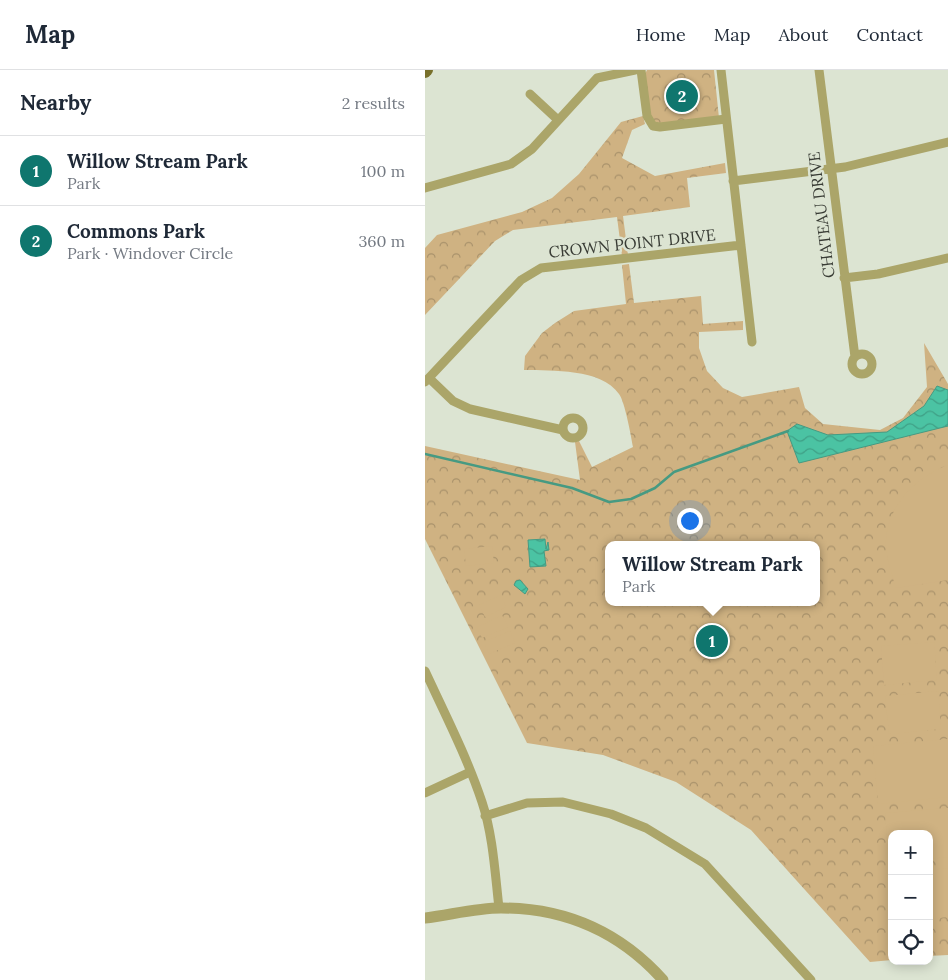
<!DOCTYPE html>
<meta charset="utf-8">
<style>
:root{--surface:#fff;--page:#f6f6f7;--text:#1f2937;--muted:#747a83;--line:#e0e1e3;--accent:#0f766e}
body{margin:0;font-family:Lora,serif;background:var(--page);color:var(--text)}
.controls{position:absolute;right:15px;bottom:15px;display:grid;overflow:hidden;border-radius:10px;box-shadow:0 2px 12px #0003}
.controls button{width:45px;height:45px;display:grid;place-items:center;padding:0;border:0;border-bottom:1px solid var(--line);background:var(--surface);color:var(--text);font:25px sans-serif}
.you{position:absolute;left:264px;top:450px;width:18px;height:18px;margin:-12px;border:4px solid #fff;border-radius:50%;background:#1a73e8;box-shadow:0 0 0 8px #1a73e833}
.badge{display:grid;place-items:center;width:32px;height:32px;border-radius:50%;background:var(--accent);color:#fff;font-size:16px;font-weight:700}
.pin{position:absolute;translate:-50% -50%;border:2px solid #fff;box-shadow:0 1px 5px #0006}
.popup{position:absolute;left:180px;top:471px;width:215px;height:65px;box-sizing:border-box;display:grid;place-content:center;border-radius:10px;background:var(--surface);filter:drop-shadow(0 1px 4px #0005);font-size:16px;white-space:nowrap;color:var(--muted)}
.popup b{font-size:19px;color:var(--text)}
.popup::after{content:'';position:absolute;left:50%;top:100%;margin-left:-10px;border:10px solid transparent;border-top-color:var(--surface)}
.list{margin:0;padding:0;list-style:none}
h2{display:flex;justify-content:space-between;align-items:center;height:65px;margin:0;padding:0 20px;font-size:21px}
h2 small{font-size:16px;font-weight:400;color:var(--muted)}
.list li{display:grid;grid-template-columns:32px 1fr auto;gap:15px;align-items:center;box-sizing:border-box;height:70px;padding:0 20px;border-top:1px solid var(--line)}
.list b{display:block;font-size:19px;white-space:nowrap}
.list p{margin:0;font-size:16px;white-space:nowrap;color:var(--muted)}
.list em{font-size:16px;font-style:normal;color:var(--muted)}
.icon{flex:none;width:28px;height:28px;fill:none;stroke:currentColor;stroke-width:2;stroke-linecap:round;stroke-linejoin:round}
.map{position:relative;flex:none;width:523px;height:910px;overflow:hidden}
header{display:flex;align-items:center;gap:30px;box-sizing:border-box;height:70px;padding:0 25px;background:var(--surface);border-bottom:1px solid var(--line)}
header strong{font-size:24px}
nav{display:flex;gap:28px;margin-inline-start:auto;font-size:18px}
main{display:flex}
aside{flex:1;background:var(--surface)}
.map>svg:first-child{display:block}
.forest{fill:url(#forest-crowns);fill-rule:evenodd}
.pitch{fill:#cfb282}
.water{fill:url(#water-waves);stroke:#469a82}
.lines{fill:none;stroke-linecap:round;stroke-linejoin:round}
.stream{stroke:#469a82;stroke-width:2.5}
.minor{stroke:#aba569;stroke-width:9}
.tertiary{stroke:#aba569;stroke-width:11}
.primary{stroke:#78702b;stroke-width:12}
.labels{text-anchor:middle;stroke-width:5;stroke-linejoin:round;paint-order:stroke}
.street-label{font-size:16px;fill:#393c35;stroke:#dce4d2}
</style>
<header>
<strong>Map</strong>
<nav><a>Home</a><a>Map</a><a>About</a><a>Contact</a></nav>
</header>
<main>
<aside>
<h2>Nearby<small>2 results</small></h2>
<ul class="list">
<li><span class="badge">1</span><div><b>Willow Stream Park</b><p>Park</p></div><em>100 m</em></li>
<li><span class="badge">2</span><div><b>Commons Park</b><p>Park · Windover Circle</p></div><em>360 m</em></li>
</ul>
</aside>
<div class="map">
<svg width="523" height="910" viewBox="0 0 523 910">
<defs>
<pattern id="forest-crowns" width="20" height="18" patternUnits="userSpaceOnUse" patternTransform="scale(1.25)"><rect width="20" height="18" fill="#cfb282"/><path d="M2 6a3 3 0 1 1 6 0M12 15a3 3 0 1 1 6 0" fill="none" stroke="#a9926b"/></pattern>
<pattern id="water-waves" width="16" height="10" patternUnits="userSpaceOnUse" patternTransform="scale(1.25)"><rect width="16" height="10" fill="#4bc3a3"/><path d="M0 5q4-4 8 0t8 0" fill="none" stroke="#3fa086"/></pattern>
</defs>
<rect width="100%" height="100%" fill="#dce4d2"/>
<path class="forest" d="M222 0H289L294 48 229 56 225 48 220 4Z
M218 46 220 54 207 60 197 88 230 106 300 93 301 103 262 108 265 137 198 146 203 185 197 186 192 147 88 160 70 171 0 245V178L12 165 97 142 127 128 154 104 196 52Z
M204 194 209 233 276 226 278 254 318 251V260L274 262V278L282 301 298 318 317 327 374 317 380 338 398 354 455 360 478 348 502 317 499 273 523 314V885L504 886V764H467V890L445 892 326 760 251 712 178 685 102 673 0 469V376L155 410 150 372 154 371 167 397 208 377C206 366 200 332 194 324 176 298 127 301 99 300L100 286 117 263 130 253 149 241 201 234 197 195ZM183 475H391V532H183Z"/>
<path class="pitch" d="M523 395V510L471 518C467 505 462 491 461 477 459 439 490 407 523 395Z
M67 476 69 493 41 496 39 479Z
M76 525 81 537 60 547 54 535Z
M77 545 83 557 57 568 52 557Z
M85 561 90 573 64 584 59 572Z
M509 572 512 610 459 615 456 576Z
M513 621 516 659 464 664 460 626Z
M523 669V727L453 734 448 676Z
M523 738V787L504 789V764H467V792H464L460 743Z
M523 798V847L504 849V800Z"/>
<path class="water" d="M512 316 523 320V356L374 393 362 361 372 354 403 365 462 362 499 336Z
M120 469 121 479 123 472 124 480 119 481 121 496 105 497 103 470Z
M95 510 103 519 100 524 89 515 91 511Z"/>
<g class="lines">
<path class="stream" d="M0 384 147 418 184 432 206 429 230 418 249 402 363 361"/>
<path class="minor" d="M216 0 222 46 228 56 235 57 301 49
M296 0 327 272
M394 0 430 287
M105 24 133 50
M308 111 420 97 523 72
M0 118 86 94 107 79 172 8 210 0
M419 208 453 204 523 188
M427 294a10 10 0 1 1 20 0a10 10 0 1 1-20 0Z
M4 308 28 331 45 339 138 360
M0 312 96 210 116 198 316 175
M138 358a10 10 0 1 1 20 0a10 10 0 1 1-20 0Z
M0 601C20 644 42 687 57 732 68 765 70 803 74 838
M0 723 45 702
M60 746 102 733 138 732 186 744 221 758 280 794 386 910"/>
<path class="tertiary" d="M0 848C25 845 51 838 76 838 141 838 194 861 238 910"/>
<path class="primary" d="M0 2 2 0"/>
</g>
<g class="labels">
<g class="street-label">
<text transform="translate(396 145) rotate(-97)" y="6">CHATEAU DRIVE</text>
<text transform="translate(207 173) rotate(-6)" y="6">CROWN POINT DRIVE</text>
</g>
</g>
</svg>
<div class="controls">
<button>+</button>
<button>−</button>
<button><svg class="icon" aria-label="locate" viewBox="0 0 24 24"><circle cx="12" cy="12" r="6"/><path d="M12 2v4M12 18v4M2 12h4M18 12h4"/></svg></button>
</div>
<div class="you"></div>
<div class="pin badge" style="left:287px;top:571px">1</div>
<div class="popup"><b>Willow Stream Park</b>Park</div>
<div class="pin badge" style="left:257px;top:26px">2</div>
</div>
</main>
